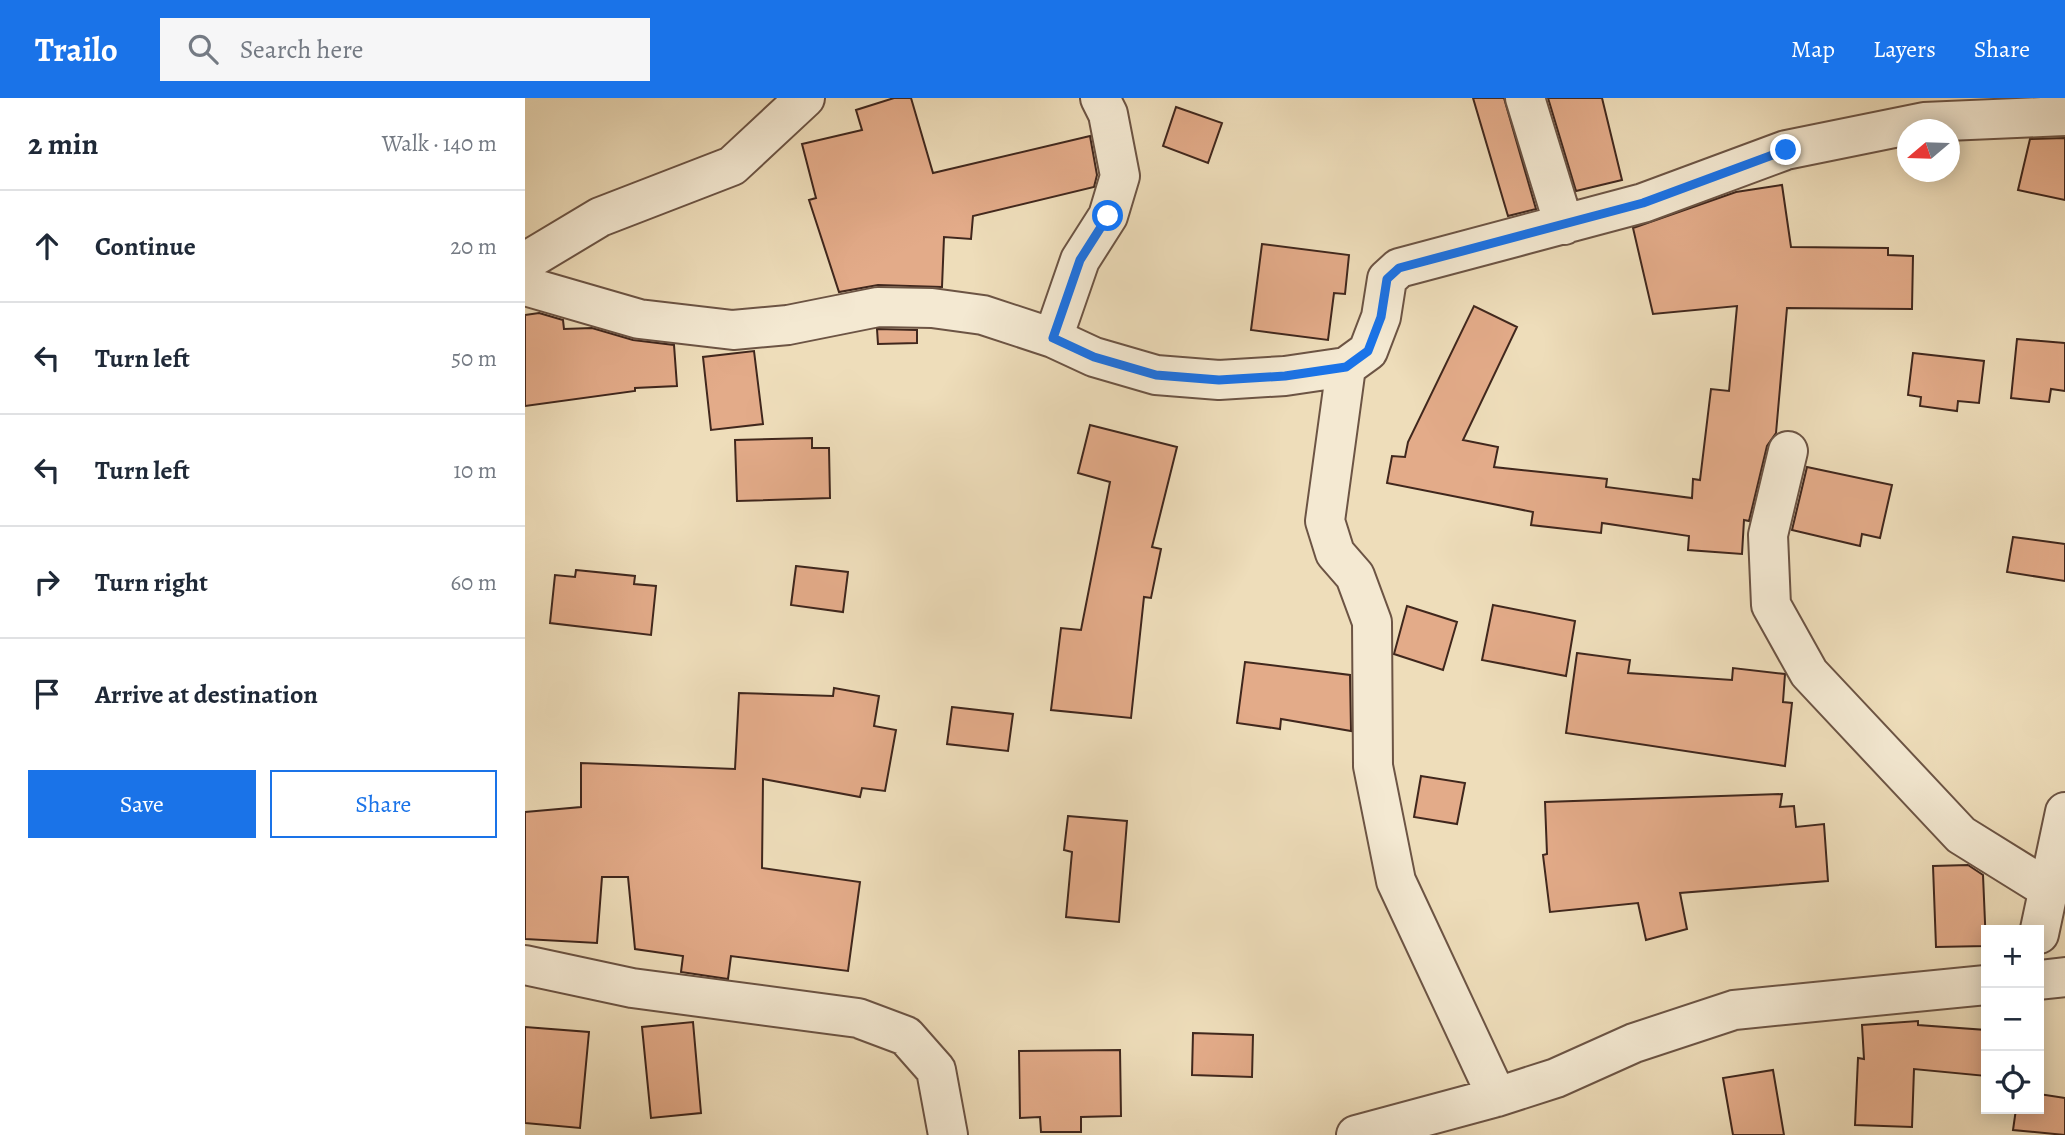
<!DOCTYPE html>
<meta charset="utf-8">
<style>
:root{--surface:#fff;--page:#f6f6f7;--text:#1f2937;--muted:#747a83;--line:#e0e1e3;--accent:#1a73e8}
body{margin:0;font-family:Alegreya,serif;background:var(--page);color:var(--text)}
.controls{position:absolute;right:21px;bottom:21px;display:grid;overflow:hidden;border-radius:0px;box-shadow:0 4px 18px #0003}
.controls button{width:63px;height:63px;display:grid;place-items:center;padding:0;border:0;border-bottom:2px solid var(--line);background:var(--surface);color:var(--text);font:35px sans-serif}
.compass{position:absolute;left:1372px;top:21px;width:63px;height:63px;border-radius:50%;background:var(--surface);box-shadow:0 4px 18px #0003;rotate:251deg}
.stop{position:absolute;width:21px;height:21px;margin:-16px;border:5px solid #1a73e8;border-radius:50%;background:#fff}
.stop.end{background:#1a73e8;border-color:#fff;box-shadow:0 2px 7px #0008}
.list{margin:0;padding:0;list-style:none}
h2{display:flex;justify-content:space-between;align-items:center;height:91px;margin:0;padding:0 28px;font-size:30px}
h2 small{font-size:23px;font-weight:400;color:var(--muted)}
.list li{display:grid;grid-template-columns:46px 1fr auto;gap:21px;align-items:center;box-sizing:border-box;height:112px;padding:0 28px;border-top:2px solid var(--line)}
.list b{display:block;font-size:26px;white-space:nowrap}
.list em{font-size:23px;font-style:normal;color:var(--muted)}
.actions{display:flex;gap:14px;padding:21px 28px}
.actions a{flex:1;padding:16px 0;border:2px solid var(--accent);border-radius:0px;text-align:center;font-size:24px;color:var(--accent)}
.actions .main{background:var(--accent);color:#fff}
.icon{flex:none;width:38px;height:38px;fill:none;stroke:currentColor;stroke-width:2;stroke-linecap:round;stroke-linejoin:round}
.map{position:relative;flex:none;width:1540px;height:1037px;overflow:hidden}
header{display:flex;align-items:center;gap:42px;box-sizing:border-box;height:98px;padding:0 35px;background:var(--accent);color:#fff}
header strong{font-size:33px}
nav{display:flex;gap:38px;margin-inline-start:auto;font-size:24px}
.search{width:490px;height:63px;background:var(--page);display:flex;align-items:center;gap:18px;box-sizing:border-box;padding:0 24px;border-radius:0px;color:var(--muted);font-size:26px}
main{display:flex}
aside{flex:1;background:var(--surface)}
.map>svg:first-child{display:block}
.building{fill:#e3ab89;stroke:#40271d;stroke-width:2}
.lines{fill:none;stroke-linecap:round;stroke-linejoin:round}
.minor-casing{stroke:#6c5444;stroke-width:42}
.minor{stroke:#f4e9d2;stroke-width:38}
.route{stroke:#1a73e8;stroke-width:9}
</style>
<header>
<strong>Trailo</strong>
<div class="search"><svg class="icon" aria-label="search" viewBox="0 0 24 24"><circle cx="10" cy="10" r="6"/><path d="M15 15l6 6"/></svg>Search here</div>
<nav><a>Map</a><a>Layers</a><a>Share</a></nav>
</header>
<main>
<aside>
<h2>2 min<small>Walk · 140 m</small></h2>
<ul class="list">
<li><svg class="icon" aria-label="ahead" viewBox="0 0 24 24"><path d="M12 20V5M6 11l6-6 6 6"/></svg><div><b>Continue</b></div><em>20 m</em></li>
<li><svg class="icon" aria-label="left" viewBox="0 0 24 24"><path d="M17 20v-9H6M10 6l-5 5 5 5"/></svg><div><b>Turn left</b></div><em>50 m</em></li>
<li><svg class="icon" aria-label="left" viewBox="0 0 24 24"><path d="M17 20v-9H6M10 6l-5 5 5 5"/></svg><div><b>Turn left</b></div><em>10 m</em></li>
<li><svg class="icon" aria-label="right" viewBox="0 0 24 24"><path d="M7 20v-9h11M14 6l5 5-5 5"/></svg><div><b>Turn right</b></div><em>60 m</em></li>
<li><svg class="icon" aria-label="arrive" viewBox="0 0 24 24"><path d="M6 21V4h12l-3 4 3 4H6"/></svg><div><b>Arrive at destination</b></div></li>
</ul>
<div class="actions"><a class="main">Save</a><a>Share</a></div>
</aside>
<div class="map">
<svg width="1540" height="1037" viewBox="0 0 1540 1037">
<rect width="100%" height="100%" fill="#eeddba"/>
<filter id="stains"><feTurbulence type="fractalNoise" baseFrequency=".00286" numOctaves="4"/><feColorMatrix values="0 0 0 0 .2 0 0 0 0 .09 0 0 0 0 .02 0 0 0 .5 -.17"/></filter>
<radialGradient id="worn" r=".72"><stop offset=".6" stop-color="#630" stop-opacity="0"/><stop offset="1" stop-color="#630" stop-opacity=".3"/></radialGradient>
<path class="building" d="M369 0H386L408 75 565 38 572 77 569 89 448 118 446 141 419 139 417 189 353 187 314 194 284 102 291 100 277 46 337 32 331 12Z
M948 0H979L1011 111 983 118Z
M1023 0H1077L1097 82 1051 93Z
M651 9 697 25 683 65 638 48Z
M1540 40V102L1493 92 1505 41Z
M1257 87 1266 149 1363 150V157L1388 158 1387 211 1262 210 1251 335 1242 348 1224 423 1219 422 1217 456 1163 452 1164 438 1077 425 1076 435 1006 427 1008 414 862 385 867 358 880 359 883 344 949 208 992 229 938 342 973 349 969 369 1082 381 1081 389 1167 400 1168 381 1175 382 1186 291 1204 293 1212 208 1128 216 1108 130 1211 94Z
M737 146 824 157 820 196 809 195 803 242 726 232Z
M14 215 38 222 39 231 67 230 108 242 149 247 152 288 110 290V293L0 308V217Z
M352 231 392 232V245L353 246Z
M1492 241 1540 245V293L1526 291 1524 304 1486 300Z
M229 253 238 326 186 332 178 259Z
M1388 255 1459 263 1454 305 1433 303 1432 313 1395 308 1396 299 1383 297Z
M565 327 652 349 627 449 636 451 626 500 619 499 606 620 526 612 536 530 556 532 585 384 553 375Z
M287 340V350H304L305 400 212 403 210 342Z
M1282 369 1367 387 1355 440 1337 436 1335 448 1267 432Z
M1488 439 1540 446V483L1482 474Z
M271 468 323 474 318 514 266 507Z
M51 472 110 478 109 486 131 488 126 537 25 525 30 477 50 479Z
M968 507 1050 523 1041 578 957 562Z
M882 508 932 524 918 572 869 556Z
M1052 555 1105 562 1103 575 1207 582 1208 570 1260 576 1258 604 1267 605 1260 668 1041 635Z
M720 564 825 577 826 633 756 621 755 631 712 625Z
M309 590 354 598 349 628 371 632 360 693 337 690 335 699 238 681 237 770 335 784 323 873 206 858 203 881 156 874 158 858 110 851 103 779H77L72 845 0 841V714L56 709V665L210 671 214 595 308 598Z
M427 609 488 616 483 653 422 646Z
M896 678 940 685 932 726 889 719Z
M1257 696 1255 709 1269 708 1271 729 1299 726 1303 783 1155 795 1162 831 1121 842 1113 805 1025 814 1018 757 1022 756 1020 704Z
M543 718 602 723 594 824 541 819 547 754 539 752Z
M1443 767 1458 777 1461 848 1411 849 1408 768Z
M1393 923V927L1461 932V978L1389 971 1387 1029 1330 1027 1333 960 1339 961 1337 927Z
M168 924 176 1015 126 1020 117 929Z
M0 929 64 934 55 1030 0 1025Z
M668 935 728 937 727 979 667 977Z
M595 952 596 1018 556 1019V1034H516L515 1019 495 1020 494 953Z
M1248 972 1259 1037H1208L1198 980Z
M1514 996 1540 1000V1037L1488 1032 1491 1011H1514Z"/>
<g class="lines">
<g class="minor-casing">
<path id="minor" d="M1000 0 1039 127
M0 164 75 119 207 68 280 0
M0 188 114 221 208 232 263 227 353 209 407 210 458 217 528 240 569 259 631 277 694 282 760 278 821 269 843 253 856 219 862 181 874 170 1118 105 1261 52 1399 24 1540 18
M528 240 555 162 583 118 595 78 583 16 575 0
M821 269 800 423 810 455 830 478 847 524 848 668 871 783 972 999
M1263 353 1243 437 1246 507 1284 575 1436 737 1523 791
M1514 836 1540 714
M0 867 107 890 333 920 381 938 411 972 423 1037
M1514 882 1540 879
M831 1037 972 999 1031 980 1109 945 1209 912 1461 887"/>
</g>
<use href="#minor" class="minor"/>
</g>
<g class="lines">
<path class="route" d="M583 118 555 162 528 240 569 259 631 277 694 282 760 278 821 269 843 253 856 219 862 181 874 170 1118 105 1261 52"/>
</g>
<rect width="100%" height="100%" filter="url(#stains)"/>
<rect width="100%" height="100%" fill="url(#worn)"/>
</svg>
<div class="controls">
<button>+</button>
<button>−</button>
<button><svg class="icon" aria-label="locate" viewBox="0 0 24 24"><circle cx="12" cy="12" r="6"/><path d="M12 2v4M12 18v4M2 12h4M18 12h4"/></svg></button>
</div>
<svg class="compass" viewBox="-18 -18 36 36"><path d="M0-13l5 13h-10z" fill="#e53935"/><path d="M0 13l5-13h-10z" fill="#747a83"/></svg>
<div class="stop" style="left:583px;top:118px"></div>
<div class="stop end" style="left:1261px;top:52px"></div>
</div>
</main>
